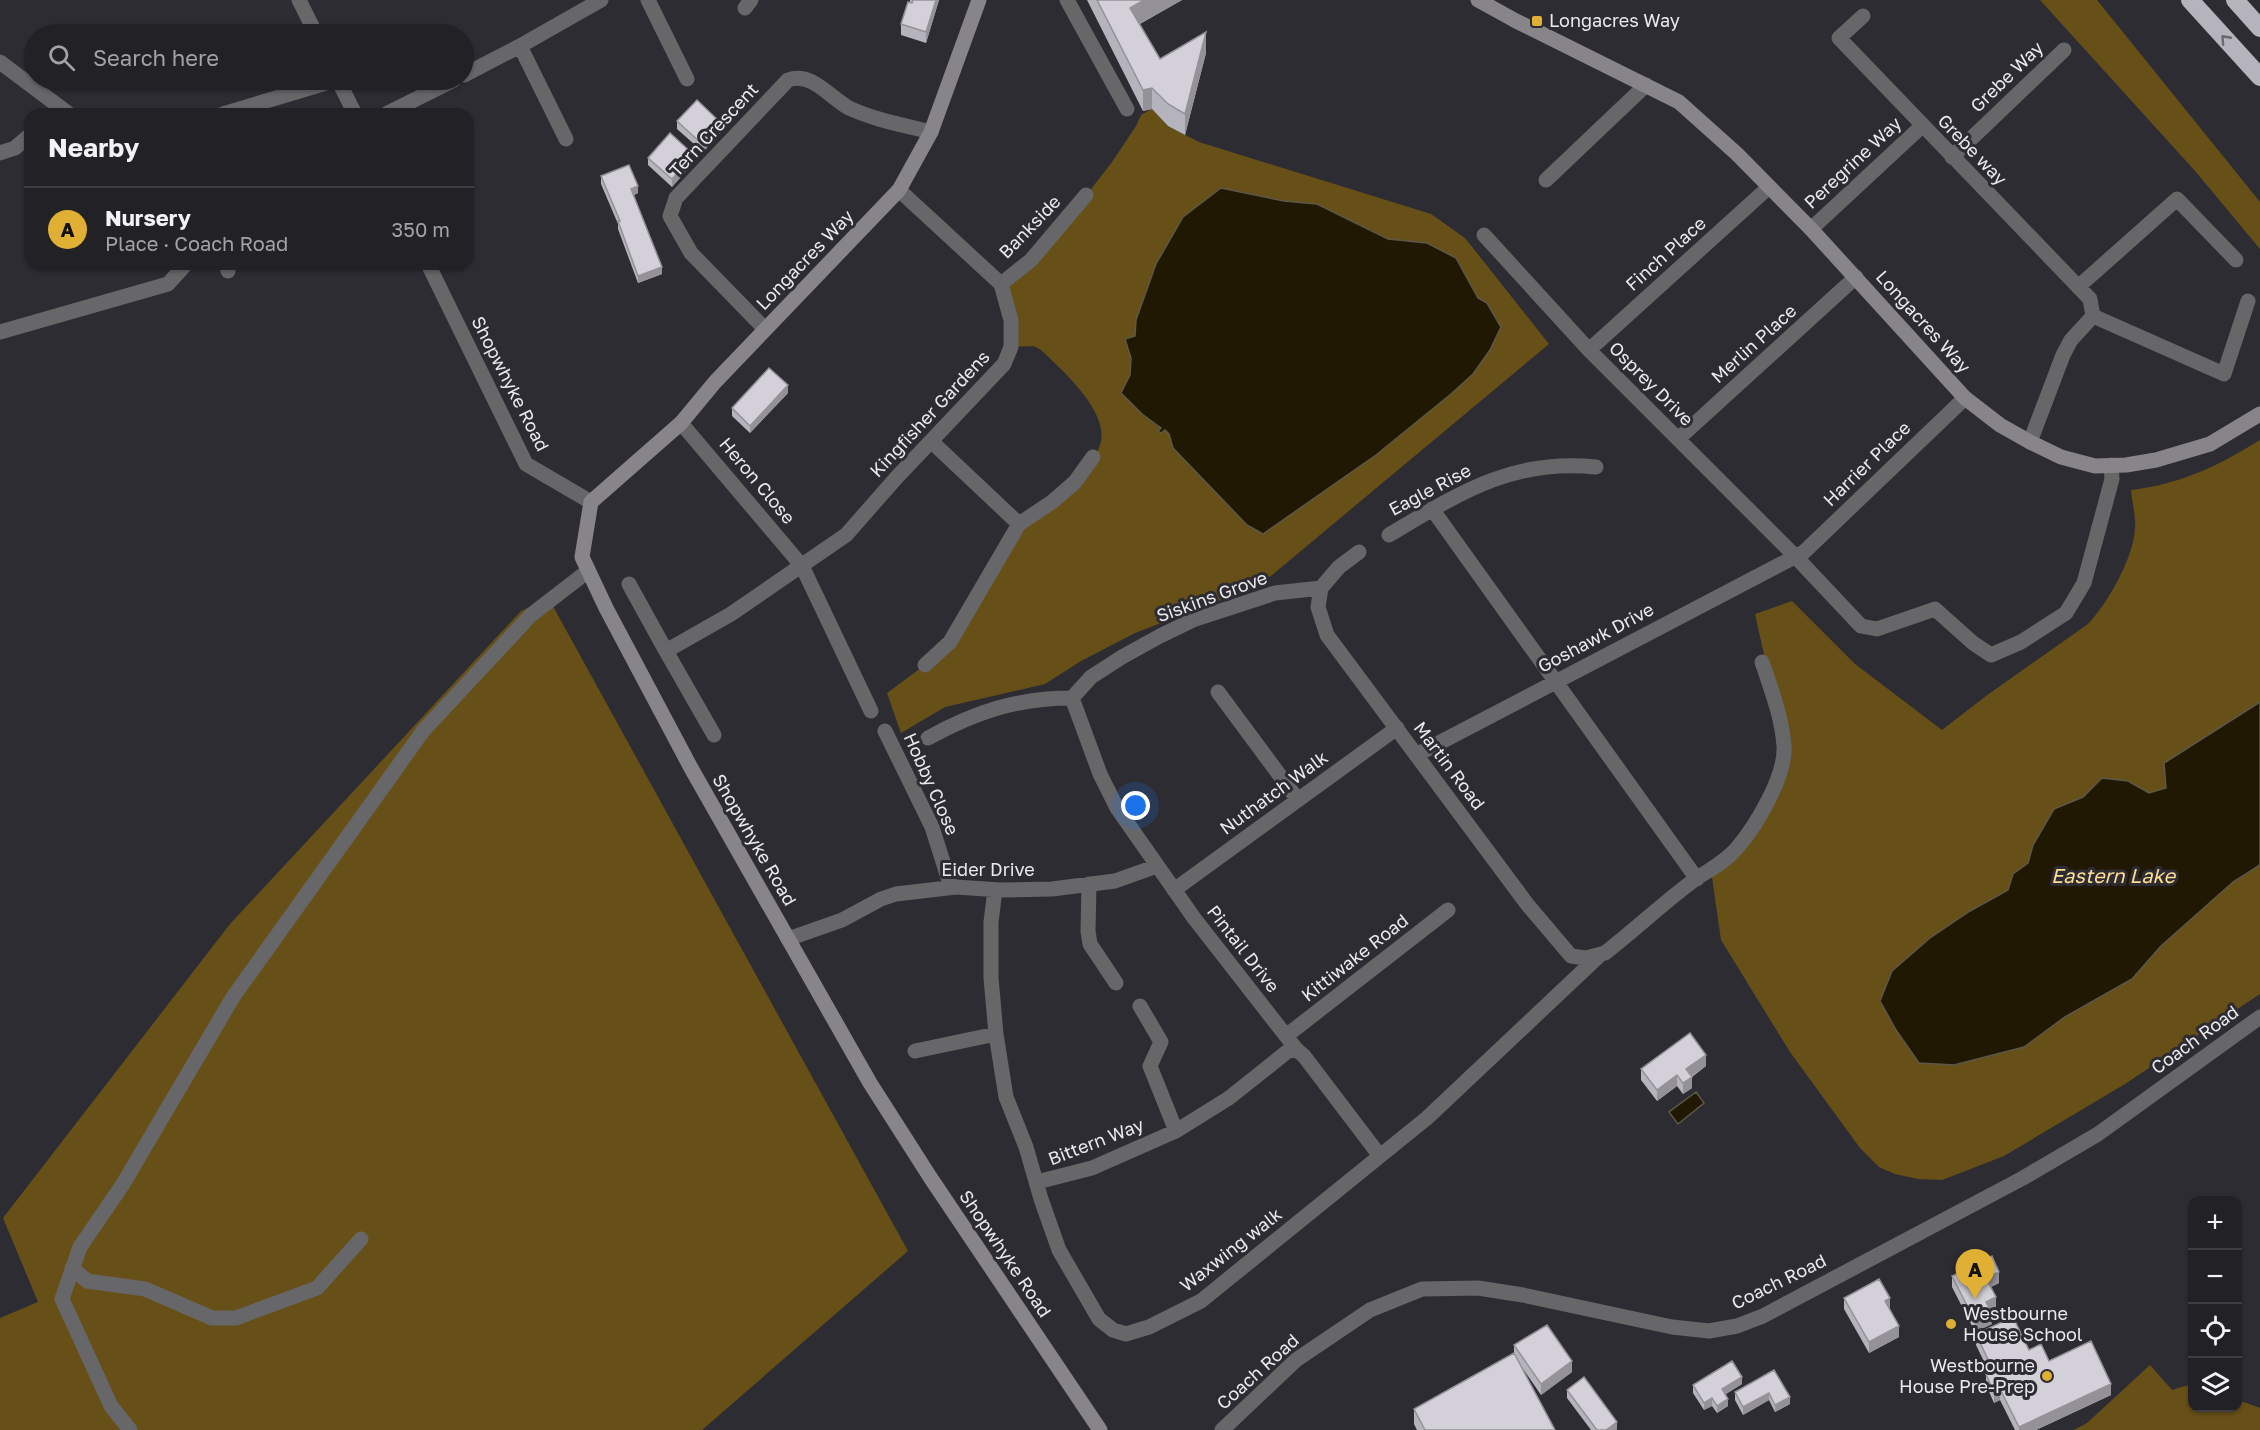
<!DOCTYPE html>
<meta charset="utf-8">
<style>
:root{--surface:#222126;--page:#2a292e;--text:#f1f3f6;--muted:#a2a3a7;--line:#3f3e43;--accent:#e0b034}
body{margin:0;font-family:"Golos Text",sans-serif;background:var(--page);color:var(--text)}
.controls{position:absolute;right:18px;bottom:18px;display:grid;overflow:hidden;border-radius:12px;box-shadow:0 2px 4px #0004}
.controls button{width:54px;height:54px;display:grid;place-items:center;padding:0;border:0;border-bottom:2px solid var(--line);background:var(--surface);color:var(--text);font:30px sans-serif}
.you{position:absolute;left:1136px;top:806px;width:21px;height:21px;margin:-15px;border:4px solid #fff;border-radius:50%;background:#1a73e8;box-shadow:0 0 0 9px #1a73e833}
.badge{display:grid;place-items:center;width:39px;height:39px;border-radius:50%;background:var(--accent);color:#111;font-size:20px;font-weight:700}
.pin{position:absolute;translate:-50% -50px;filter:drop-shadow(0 2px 3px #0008)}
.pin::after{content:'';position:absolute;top:32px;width:21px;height:18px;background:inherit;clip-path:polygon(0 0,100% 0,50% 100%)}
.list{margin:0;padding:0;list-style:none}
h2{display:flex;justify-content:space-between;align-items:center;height:78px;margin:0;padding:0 24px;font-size:26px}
h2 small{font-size:20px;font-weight:400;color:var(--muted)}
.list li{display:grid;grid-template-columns:39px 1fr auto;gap:18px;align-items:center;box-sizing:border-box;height:84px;padding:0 24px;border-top:2px solid var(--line)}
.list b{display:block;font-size:22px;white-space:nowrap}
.list p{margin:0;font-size:20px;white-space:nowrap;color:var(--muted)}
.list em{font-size:20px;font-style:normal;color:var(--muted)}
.icon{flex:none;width:33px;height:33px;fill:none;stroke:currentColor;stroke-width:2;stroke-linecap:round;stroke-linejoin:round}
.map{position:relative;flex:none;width:2260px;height:1430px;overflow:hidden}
.search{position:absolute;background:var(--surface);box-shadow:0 2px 4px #0004;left:24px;top:24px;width:450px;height:66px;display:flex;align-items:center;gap:15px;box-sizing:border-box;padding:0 21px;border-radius:33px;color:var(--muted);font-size:22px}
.panel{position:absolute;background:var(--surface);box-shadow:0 2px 4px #0004;left:24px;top:108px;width:450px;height:162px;border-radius:18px}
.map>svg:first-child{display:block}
.green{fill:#675018}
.water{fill:#211803;stroke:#5d5749;stroke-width:1.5}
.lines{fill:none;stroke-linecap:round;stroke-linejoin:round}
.street{stroke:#676669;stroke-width:15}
.secondary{stroke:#87858a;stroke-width:15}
.highway{stroke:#b5b3bb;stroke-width:18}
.wall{fill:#b5b3bb}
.shaded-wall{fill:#949298}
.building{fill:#d3d0d9;stroke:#949298;stroke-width:1.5}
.oneway{stroke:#6b6970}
.poi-dot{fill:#e0b034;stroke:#2e2c33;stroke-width:2}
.labels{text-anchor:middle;stroke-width:6;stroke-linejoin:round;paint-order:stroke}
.poi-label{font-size:18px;fill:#eae9ed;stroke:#2e2c33;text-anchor:start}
.street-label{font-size:18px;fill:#eae9ed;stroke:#2e2c33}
.water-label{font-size:20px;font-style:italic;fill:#fedc92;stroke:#2e2c33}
</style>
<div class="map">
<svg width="2260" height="1430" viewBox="0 0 2260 1430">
<rect width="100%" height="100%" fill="#2e2c33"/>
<path class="green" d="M2040 0H2097L2260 202V249L2196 172Z
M1152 109 1168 126 1199 142 1431 214 1465 238 1549 344 1260 585 1135 633 1081 661 1045 684 945 707 901 733 887 693 925 665 950 642 1019 524 1093 457C1096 454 1099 449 1100 445 1111 413 1062 370 1041 350L1034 346 1011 347 1001 284 1065 223 1112 162 1136 126 1141 115Z
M2260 440V994L2125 1084 2004 1156 1942 1180 1918 1179 1895 1174 1879 1167 1860 1148 1790 1052 1721 940 1711 870 1768 797 1785 748 1755 614 1792 601 1855 664 1942 730 1986 696 2088 624C2108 603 2134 557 2135 528 2136 516 2132 502 2131 490 2181 484 2218 466 2260 440Z
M549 599 908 1251 702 1430H0V1318L38 1302 3 1218 230 924 521 611Z
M2150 1365 2172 1390 2192 1384V1408H2238V1400L2260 1408V1430H2074L2087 1423Z"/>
<path class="water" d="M1221 188 1284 201 1317 204 1388 239 1427 243 1456 258 1478 298 1487 303 1501 327 1490 350 1473 374 1451 394 1376 455 1263 534 1247 525 1173 448 1169 434 1165 430 1161 433 1158 431 1161 428 1142 414 1121 393 1130 375 1131 358 1125 339 1135 336 1136 320 1156 264 1183 217Z
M2260 702V865L2233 882 2161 946 2132 979 2065 1017 2024 1047 1954 1065 1919 1063 1896 1030 1880 1001 1892 971 1930 938 1970 911 2008 890 2013 874 2028 863 2033 845 2054 809 2083 797 2102 778 2128 781 2149 793 2166 788 2164 763Z
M1696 1092 1704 1103 1678 1124 1669 1112Z"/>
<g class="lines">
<path class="street" d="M299 0 316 34
M648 0 687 79
M1067 0 1127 109
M745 8 751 0
M1863 16 1839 38 2090 299 2093 316
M520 46 566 139
M0 62 69 114
M464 75 520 46 601 0
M338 80 355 114
M223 114 336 80
M386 114 454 80
M0 153 15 148 30 135
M1952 157 2064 50
M1546 180 1646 85
M1811 229 1922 126
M1484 235 1589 350 1795 556 1861 626 1877 629 1935 609 1973 643 1991 655 2021 642 2066 613 2084 583 2112 479 2111 465
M226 264 228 271
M428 264 526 464 591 502
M1001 284 1031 260 1086 195
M2078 287 2177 199 2236 260
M765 329 691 253 670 216 676 198 788 80C812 71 830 98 849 108 875 120 903 125 931 132
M0 332 168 284 186 264
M1589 350 1769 187
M681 423 802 566 871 711
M1678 439 1856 277
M932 442 1019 524
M2030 442 2063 355 2071 340 2093 316 2224 374 2248 301
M1432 509 1697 879
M1389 535C1458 494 1512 458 1596 467
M629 584 666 651
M1321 588 1318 607 1327 635 1527 904 1571 956 1586 958 1605 953C1636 929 1665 901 1697 878 1711 869 1726 861 1737 848 1756 826 1786 776 1784 746 1782 717 1771 689 1762 662
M1321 588 1339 567 1359 552
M925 665 950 642 1019 524 1052 502 1075 482 1093 457
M1218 692 1298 800
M1072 698 1100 774 1117 808 1194 918 1297 1050 1304 1056 1380 1156 1427 1118 1601 954
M885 731 932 827 951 887
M714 735 666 651 731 614 846 535 897 477 1004 364 1011 347V320L1001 284 899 190
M928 738C975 712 1017 698 1072 698L1091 677 1122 657 1160 636 1193 620 1275 593 1321 588
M1416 755 1804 552 1965 398
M1089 884 1088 931 1090 944 1116 983
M995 890 991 922V978L996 1034 1006 1097 1026 1147 1041 1199 1059 1250 1099 1319 1113 1330 1126 1334 1149 1327 1201 1301 1380 1156
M1174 890 1397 728
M788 939 842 920 881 899 896 894 956 887 1000 890 1052 889 1115 881 1157 866
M1140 1006 1161 1042 1150 1066 1176 1131
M1286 1036 1448 910
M915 1051 996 1034
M1037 1182 1092 1168 1176 1131 1229 1098 1288 1051 1297 1050
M72 1268 87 1281 145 1289 212 1318H236L317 1288 361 1239
M130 1430 111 1406 62 1299 80 1247 123 1184 233 997 423 731 531 615 588 571
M1222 1430 1296 1360 1370 1310 1422 1289 1478 1288 1523 1295 1672 1327 1709 1331 1737 1326 1763 1316 2023 1178 2098 1134 2260 1017"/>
<path class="secondary" d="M979 0 931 132 899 190 715 382 681 423 591 502 582 557 606 608 691 768 870 1083 930 1177 1100 1430
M1478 0 1516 21 1679 102 1737 154 1811 229 1965 398 2000 425 2030 442 2061 457 2095 466 2126 465 2156 460 2210 444 2260 414"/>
<path class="highway" d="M2190 0 2260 77
M2235 0 2260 28"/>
</g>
<path class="wall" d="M910 0H939L926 43 901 35V24L910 2Z
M1087 0H1182L1140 24 1160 59 1206 53 1185 135 1168 126 1152 109 1143 111Z
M677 121 722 131 703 152 677 129Z
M648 158 694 162 672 187 648 165Z
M601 176 638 193 634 195 662 274 638 283 618 229V224L601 184Z
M788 393 750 433 732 416V408Z
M1706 1066 1692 1077V1088L1683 1094 1677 1086 1657 1101 1641 1080V1069Z
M1952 1276 1999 1283 1991 1287 1996 1308 1991 1311 1992 1324 1975 1332 1952 1287Z
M1844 1298 1890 1309 1899 1337 1869 1353 1844 1309Z
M1976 1334 2029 1350 2111 1395 2036 1430H2015L2000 1400 1994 1403 1986 1385V1374L1989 1372 1976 1345Z
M1514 1345 1572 1372 1541 1395 1521 1366 1555 1430H1417L1414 1424V1409L1514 1353Z
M1774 1370 1790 1404 1775 1412 1769 1400 1743 1415 1735 1400V1392Z
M1742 1384 1726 1394 1728 1406 1717 1413 1712 1406 1704 1410 1693 1393V1385Z
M1567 1390 1617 1429 1616 1430H1591L1567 1398Z"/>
<path class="shaded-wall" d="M936 0H939L926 43V32Z
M1144 0H1182L1130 29V8Z
M1206 32V53L1185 135V114Z
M1152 88V109L1143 111V90Z
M722 124V131L703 152V145Z
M694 155V162L672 187V179Z
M638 186V193L631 196V189Z
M662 267V274L638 283V276Z
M788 385V393L750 433V426Z
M1706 1055V1066L1686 1080V1069Z
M1677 1075V1086L1657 1101V1090Z
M1692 1077V1088L1683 1094V1083Z
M1999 1272V1283L1986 1289V1278Z
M1996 1297V1308L1986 1313V1302Z
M1890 1298V1309L1885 1301Z
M1992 1313V1324L1975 1332V1321Z
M1899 1326V1337L1869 1353V1342Z
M1572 1361V1372L1541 1395V1384Z
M1742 1377V1384L1722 1396V1389Z
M2111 1384V1395L2036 1430H2019V1427Z
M2000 1389V1400L1994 1403V1392Z
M1769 1393V1400L1743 1415V1407Z
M1790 1397V1404L1775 1412V1405Z
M1712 1398V1406L1704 1410V1403Z
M1728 1399V1406L1717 1413V1406Z
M1617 1422V1429L1616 1430H1606Z"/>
<path class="building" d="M913 0H936L926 32 901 24 908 2 912 3Z
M1097 0H1144L1130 8 1160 59 1206 32 1185 114 1168 104 1152 88 1143 90Z
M697 100 722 124 703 145 677 121Z
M670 133 694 155 672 179 648 158Z
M629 165 638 186 631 189 662 267 638 276 618 221H620L601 176Z
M769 368 788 385 750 426 732 408Z
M1690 1033 1706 1055 1686 1069 1692 1077 1683 1083 1677 1075 1657 1090 1641 1069Z
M1992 1256 1999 1272 1986 1278 1996 1297 1986 1302 1992 1313 1975 1321 1952 1276Z
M1879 1279 1890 1298 1885 1301 1899 1326 1869 1342 1844 1298Z
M2013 1317 2029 1350 2041 1344 2049 1361 2091 1341 2111 1384 2019 1427 2000 1389 1994 1392 1986 1374 1993 1370 1976 1334Z
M1547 1325 1572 1361 1541 1384 1514 1345Z
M1514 1353 1555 1430H1425L1414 1409Z
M1732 1361 1742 1377 1722 1389 1728 1399 1717 1406 1712 1398 1704 1403 1693 1385Z
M1774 1370 1790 1397 1775 1405 1769 1393 1743 1407 1735 1392Z
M1584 1377 1617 1422 1606 1430H1597L1567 1390Z"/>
<defs><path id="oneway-chevron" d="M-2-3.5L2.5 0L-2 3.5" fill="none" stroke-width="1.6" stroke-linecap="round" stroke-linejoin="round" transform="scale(1.5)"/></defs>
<use class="oneway" href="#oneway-chevron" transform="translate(2225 39) rotate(-132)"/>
<g class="poi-dot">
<rect x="1531" y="15" width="12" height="12" rx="3"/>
<circle cx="1951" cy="1324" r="6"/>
<circle cx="2047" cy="1376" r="6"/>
</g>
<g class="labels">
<g class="poi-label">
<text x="1549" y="27">Longacres Way</text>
<text x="1963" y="1320">Westbourne<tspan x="1963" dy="21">House School</tspan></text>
<text x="2035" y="1372" text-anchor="end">Westbourne<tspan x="2035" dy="21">House Pre-Prep</tspan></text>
</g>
<g class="street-label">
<text transform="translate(2007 77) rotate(-44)" y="6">Grebe Way</text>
<text transform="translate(714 130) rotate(-47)" y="6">Tern Crescent</text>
<text transform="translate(1972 150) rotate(46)" y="6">Grebe way</text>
<text transform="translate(1853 163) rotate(-43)" y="6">Peregrine Way</text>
<text transform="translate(1030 227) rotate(-46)" y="6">Bankside</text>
<text transform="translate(1666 254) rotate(-42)" y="6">Finch Place</text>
<text transform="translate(805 260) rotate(-46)" y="6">Longacres Way</text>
<text transform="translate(1923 322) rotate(48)" y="6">Longacres Way</text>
<text transform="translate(1754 344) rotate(-42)" y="6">Merlin Place</text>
<text transform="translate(510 384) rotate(63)" y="6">Shopwhyke Road</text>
<text transform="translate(1651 384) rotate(45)" y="6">Osprey Drive</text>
<text transform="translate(930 414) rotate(-47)" y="6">Kingfisher Gardens</text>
<text transform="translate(1867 464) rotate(-44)" y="6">Harrier Place</text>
<text transform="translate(757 481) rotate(50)" y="6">Heron Close</text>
<text transform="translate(1430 490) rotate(-28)" y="6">Eagle Rise</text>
<text transform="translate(1212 597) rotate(-20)" y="6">Siskins Grove</text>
<text transform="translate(1596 638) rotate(-28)" y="6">Goshawk Drive</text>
<text transform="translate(1449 766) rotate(53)" y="6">Martin Road</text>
<text transform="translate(931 784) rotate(66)" y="6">Hobby Close</text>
<text transform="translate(1274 793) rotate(-36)" y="6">Nuthatch Walk</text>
<text transform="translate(754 840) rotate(60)" y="6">Shopwhyke Road</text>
<text x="988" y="876">Eider Drive</text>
<text transform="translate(1243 949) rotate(52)" y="6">Pintail Drive</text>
<text transform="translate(1355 958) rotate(-38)" y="6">Kittiwake Road</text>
<text transform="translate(2195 1040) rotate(-36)" y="6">Coach Road</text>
<text transform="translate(1096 1142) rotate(-21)" y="6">Bittern Way</text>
<text transform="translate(1231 1250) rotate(-38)" y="6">Waxwing walk</text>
<text transform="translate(1005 1254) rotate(56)" y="6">Shopwhyke Road</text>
<text transform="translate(1779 1282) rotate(-26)" y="6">Coach Road</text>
<text transform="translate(1258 1372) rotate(-42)" y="6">Coach Road</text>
</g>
<g class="water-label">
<text x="2113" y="883">Eastern Lake</text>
</g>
</g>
</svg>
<div class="controls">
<button>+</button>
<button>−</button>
<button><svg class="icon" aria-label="locate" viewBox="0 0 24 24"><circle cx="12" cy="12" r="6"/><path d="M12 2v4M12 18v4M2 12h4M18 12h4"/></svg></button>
<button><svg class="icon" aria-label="layers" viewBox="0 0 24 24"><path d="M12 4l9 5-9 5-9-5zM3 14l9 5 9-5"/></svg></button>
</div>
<div class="you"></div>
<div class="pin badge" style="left:1975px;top:1299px">A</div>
<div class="search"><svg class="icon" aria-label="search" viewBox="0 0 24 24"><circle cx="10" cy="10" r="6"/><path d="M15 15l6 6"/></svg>Search here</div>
<section class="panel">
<h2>Nearby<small></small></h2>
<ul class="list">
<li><span class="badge">A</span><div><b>Nursery</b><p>Place · Coach Road</p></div><em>350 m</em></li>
</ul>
</section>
</div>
